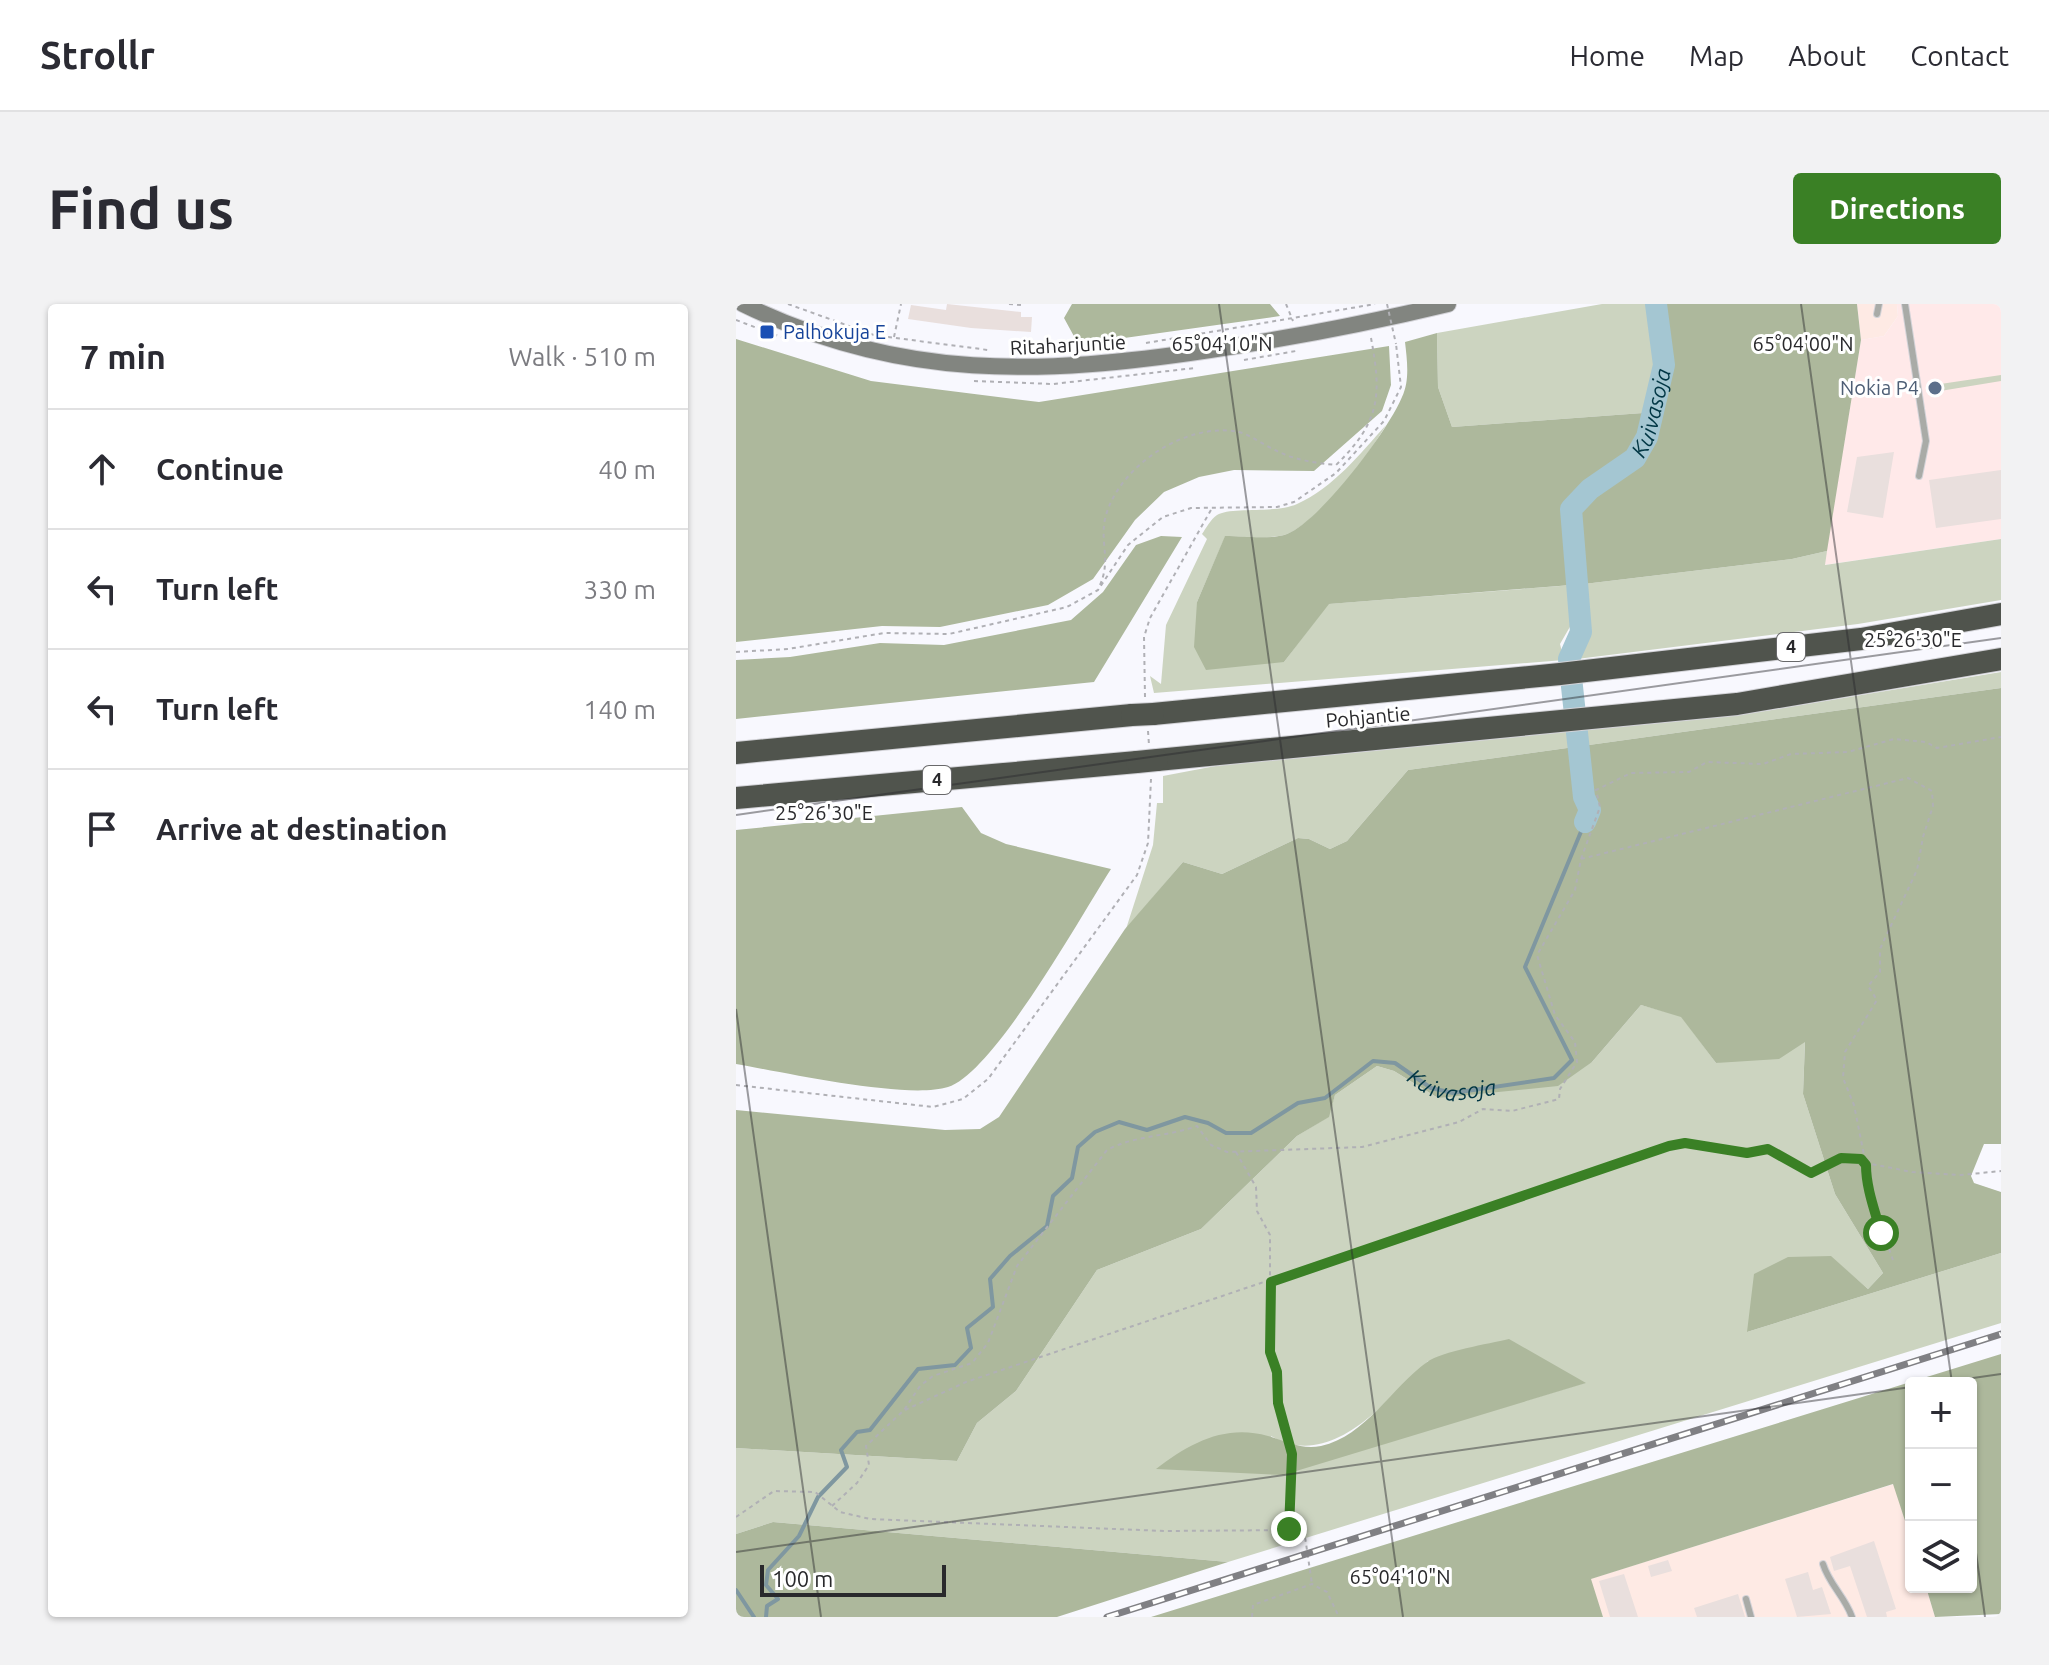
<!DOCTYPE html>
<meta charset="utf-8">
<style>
:root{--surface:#fff;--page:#f2f2f3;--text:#2b2b33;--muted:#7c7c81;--line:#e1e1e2;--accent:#3a8025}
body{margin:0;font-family:Ubuntu,sans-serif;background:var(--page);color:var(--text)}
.controls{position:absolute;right:24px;bottom:24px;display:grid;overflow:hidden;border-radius:8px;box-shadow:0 2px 6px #0004}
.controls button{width:72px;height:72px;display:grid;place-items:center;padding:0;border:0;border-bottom:2px solid var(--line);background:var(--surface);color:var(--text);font:40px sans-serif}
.scale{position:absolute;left:24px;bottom:20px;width:186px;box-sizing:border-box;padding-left:8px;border:4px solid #29292c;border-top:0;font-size:22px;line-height:28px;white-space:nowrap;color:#29292c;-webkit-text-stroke:6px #fff;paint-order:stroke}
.stop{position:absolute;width:24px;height:24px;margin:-18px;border:6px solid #3a8025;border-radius:50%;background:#fff}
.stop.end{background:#3a8025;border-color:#fff;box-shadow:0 2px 8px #0008}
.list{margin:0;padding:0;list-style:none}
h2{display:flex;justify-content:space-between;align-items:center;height:104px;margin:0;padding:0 32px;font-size:34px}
h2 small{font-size:26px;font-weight:400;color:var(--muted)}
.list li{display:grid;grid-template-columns:52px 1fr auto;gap:24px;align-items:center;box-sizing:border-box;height:120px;padding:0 32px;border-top:2px solid var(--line)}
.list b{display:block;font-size:30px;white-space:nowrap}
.list em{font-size:26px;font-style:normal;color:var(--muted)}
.icon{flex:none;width:44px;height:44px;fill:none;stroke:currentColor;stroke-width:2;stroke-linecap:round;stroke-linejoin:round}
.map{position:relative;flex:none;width:1265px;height:1313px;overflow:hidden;border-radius:8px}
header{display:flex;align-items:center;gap:48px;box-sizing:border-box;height:112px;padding:0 40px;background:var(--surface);border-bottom:2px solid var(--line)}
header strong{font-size:38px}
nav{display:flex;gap:44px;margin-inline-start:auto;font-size:28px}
.intro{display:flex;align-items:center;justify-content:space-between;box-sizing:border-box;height:192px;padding:0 48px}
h1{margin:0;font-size:56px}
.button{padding:20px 36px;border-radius:8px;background:var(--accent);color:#fff;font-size:28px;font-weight:700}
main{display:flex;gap:48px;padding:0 48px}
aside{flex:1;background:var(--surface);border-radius:8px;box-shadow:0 2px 6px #0004}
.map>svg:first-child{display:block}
.commercial{fill:#feeae4}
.industrial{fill:#ffe9e9}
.green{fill:#ccd4c0;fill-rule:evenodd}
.forest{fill:#adb89c}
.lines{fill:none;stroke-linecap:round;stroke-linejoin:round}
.stream{stroke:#7f97a0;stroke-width:4}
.river{stroke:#a4c6d2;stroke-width:22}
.building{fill:#e9dfdd}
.lane-casing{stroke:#d3d3d8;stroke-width:8}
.secondary-casing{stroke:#d3d3d8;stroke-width:18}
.highway-casing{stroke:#d3d3d8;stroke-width:24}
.path{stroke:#b0b0b5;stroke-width:2;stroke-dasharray:4 4;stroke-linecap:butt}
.lane{stroke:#a9aba7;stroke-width:6}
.secondary{stroke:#828580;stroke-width:16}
.highway{stroke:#50544d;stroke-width:22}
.rail-casing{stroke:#808084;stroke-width:7}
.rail{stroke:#fff;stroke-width:4;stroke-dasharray:12;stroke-linecap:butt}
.highway-bridge-casing{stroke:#d3d3d8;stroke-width:24;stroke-linecap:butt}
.path-bridge{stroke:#b0b0b5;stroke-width:2;stroke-dasharray:4 4;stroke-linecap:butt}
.highway-bridge{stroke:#50544d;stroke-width:22}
.route{stroke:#3a8025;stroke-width:10}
.ticks{fill:none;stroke:#29292c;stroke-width:2;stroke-opacity:0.45}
.transit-dot{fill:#1a4fb4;stroke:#fff;stroke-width:3}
.service-dot{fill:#5c6f8a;stroke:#fff;stroke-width:3}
.labels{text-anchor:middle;stroke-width:6;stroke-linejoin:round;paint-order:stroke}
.shield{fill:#fff;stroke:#69696b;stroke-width:2}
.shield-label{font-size:18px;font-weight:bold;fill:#29292c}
.transit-label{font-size:20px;fill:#164399;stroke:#fff;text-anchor:start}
.street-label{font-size:20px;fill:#29292c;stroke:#fff}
.service-label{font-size:20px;fill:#4e5e75;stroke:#fff;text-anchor:end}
.water-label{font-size:22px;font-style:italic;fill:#013644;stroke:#fff}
.ticks-label{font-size:20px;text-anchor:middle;fill:#29292c;stroke:#fff;stroke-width:6;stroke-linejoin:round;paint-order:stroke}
</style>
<header>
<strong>Strollr</strong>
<nav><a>Home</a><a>Map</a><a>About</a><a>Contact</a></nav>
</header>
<div class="intro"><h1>Find us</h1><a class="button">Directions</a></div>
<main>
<aside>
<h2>7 min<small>Walk · 510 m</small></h2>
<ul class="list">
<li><svg class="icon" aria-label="ahead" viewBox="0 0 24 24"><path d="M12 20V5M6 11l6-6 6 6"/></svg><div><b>Continue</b></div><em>40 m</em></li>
<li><svg class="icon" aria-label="left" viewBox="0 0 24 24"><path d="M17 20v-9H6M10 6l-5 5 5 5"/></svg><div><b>Turn left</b></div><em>330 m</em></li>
<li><svg class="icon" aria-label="left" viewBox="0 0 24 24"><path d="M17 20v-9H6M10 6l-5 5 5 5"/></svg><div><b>Turn left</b></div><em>140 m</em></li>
<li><svg class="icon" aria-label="arrive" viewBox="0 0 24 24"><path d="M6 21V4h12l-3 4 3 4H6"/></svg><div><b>Arrive at destination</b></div></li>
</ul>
</aside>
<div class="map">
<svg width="1265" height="1313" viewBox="0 0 1265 1313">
<rect width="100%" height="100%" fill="#f8f8fe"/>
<path class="commercial" d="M1121 0H1161L1162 12 1148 32 1125 36Z
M1158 1180 1175 1235V1283H1190L1199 1313H867L854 1275Z"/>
<path class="industrial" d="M1161 0H1265V235L1088 261 1125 36 1148 32 1162 12Z"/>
<path class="green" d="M866 0H910L918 59 907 109 716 123 702 83 701 29Z
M1265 71V77L1192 89 1191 82Z
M650 121C633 151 582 218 551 230 533 236 507 232 489 233L461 298 548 358 592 300 837 281 835 321 824 340 828 356 418 389 414 372 425 380 430 321 471 235 466 230C470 224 475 215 481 211 495 202 539 210 561 200 597 184 624 150 650 121Z
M1265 235V296L1122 320 841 355 840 346 849 330 848 280 1056 255 1091 247 1089 261Z
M1265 368V384L672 466 611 537 594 545 573 535 562 534 486 570 447 558 390 625 417 541 421 499H427V472L490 460 1029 407Z
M905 701 945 712 980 759 1069 737 1067 790 1099 890 1147 969 1132 985 1095 953 1011 1028 1265 949V1019L492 1258 37 1218 0 1230V1144L221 1157 241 1119 280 1087 361 966 465 925 561 832 592 813 599 791 641 762 658 767 702 794 856 758ZM692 1057 848 1079 547 1170 535 1132C596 1168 652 1095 692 1057Z"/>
<path class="forest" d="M336 0H534L544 12 367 37 340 36 328 14Z
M910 0H1121L1125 36 1091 247 1056 255 848 280 593 300 548 358 470 366 458 343 461 298 489 232C507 232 534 236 551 230 584 217 652 127 666 93 674 76 671 56 669 38L701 29 702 83 716 123 907 109 918 59Z
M0 35 135 77 303 98 653 42 655 81 646 107 578 167 498 166 463 173 428 188 399 216 357 275 312 301 204 323 146 322 0 338Z
M425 232 446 233 358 378 0 415V356L54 353 144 339 208 341 335 316 367 288 400 241Z
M1265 384V840H1248L1235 872 1238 879 1265 888V949L1011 1028 1018 970 1052 953 1095 952 1132 985 1147 969 1099 890 1067 790 1069 738 1043 755 980 759 945 713 905 701 856 758 822 782 702 794 658 767 641 762 599 791 593 813 561 832 465 925 361 966 280 1087 241 1119 221 1157 0 1144V806L209 826 244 825 263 813 389 625 447 558 486 570 562 534 573 535 594 545 611 537 672 466Z
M226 503 245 529 270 540 375 565C346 610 258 769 212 783 171 796 46 768 0 760V526Z
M773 1035 850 1079 547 1171 420 1165C454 1139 489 1120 532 1132 550 1137 565 1146 585 1142 630 1132 656 1083 691 1058 707 1047 752 1040 773 1035Z
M1265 1050V1310L1199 1313 1190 1283H1235V1079H1175V1235L1157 1180 855 1275 867 1313H415Z
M37 1218 492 1258 321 1313H0V1230Z"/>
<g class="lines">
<g class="stream">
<path d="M0 1286 18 1313"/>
<path id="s1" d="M30 1313 31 1302 42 1295 30 1281 32 1266 63 1232 82 1193 111 1163 105 1146 121 1128 134 1126 182 1065 219 1061 235 1044 231 1024 257 1003 254 975 274 952 311 922 317 892 336 874 342 843 359 828 383 818 411 826 449 813 472 819 490 829H515L562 799 589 794 637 757 659 759 695 784 717 789 818 774 836 756 789 663 849 518"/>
</g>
<path class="river" id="s2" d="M849 518 854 506 848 493 833 355 845 328 835 205 854 185 899 154 911 133 928 61 920 0"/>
</g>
<path class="building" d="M211 0 285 8V13H296L295 28 235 24 172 15 175 1 210 6Z
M1158 148 1147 214 1111 208 1121 153Z
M1265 166V215L1200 224 1193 176Z
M1138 1237 1160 1305 1150 1308 1151 1313H1131L1114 1262 1098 1267 1094 1253Z
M932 1256 936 1267 915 1273 912 1262Z
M1072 1268 1077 1286 1086 1283 1095 1310 1061 1313 1049 1275Z
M888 1270 902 1313H874L863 1277Z
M1002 1290 1009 1313H961L958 1304Z"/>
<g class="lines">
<g class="lane-casing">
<path id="lane" d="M1169 0 1190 137 1183 172
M1141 10 1143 0
M1087 1260C1093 1280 1109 1293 1116 1313
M1010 1295 1015 1313"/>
</g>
<g class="secondary-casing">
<path id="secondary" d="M7 0C164 77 307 71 474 46 555 34 633 19 712 0"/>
</g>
<g class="highway-casing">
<path id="highway" d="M417 410 824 370 1125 335 1265 310
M0 449 396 411
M421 456 1001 400 1265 355
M0 494 401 458"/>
</g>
<path class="path" d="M52 0 138 31
M273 0 285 1
M550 0 557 17
M0 16 45 33
M152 33 252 46
M158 33 165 0
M410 39 639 0
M508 56 560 47
M238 77 317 80 459 64
M364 281C375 256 364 239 369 215 381 163 450 117 503 128 515 131 529 142 541 147 559 156 580 159 600 161 644 118 646 92 635 34
M0 348 52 345 148 329 213 330 331 303 362 286 392 241 427 213 455 204 541 203 558 198 600 169 648 117 665 83 660 40
M409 393 408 333 414 314 476 204
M412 427 413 441
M845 555 864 503 860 486 895 469 953 468 971 458 1027 460 1055 450 1112 448 1158 435 1190 438 1201 444 1265 433
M0 781 197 803 227 795 252 775 401 571 412 539 415 475
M500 848 520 883 521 907 534 931V1048L541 1068 542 1099 556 1150 553 1224
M169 1106 230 1078 933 842 949 839 1011 849 1032 845 1075 869 1105 854 1176 868 1225 871 1265 867
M96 1202 121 1179 133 1161 130 1142 168 1106 184 1082 197 1072 236 1059 252 1039 281 962 371 846C399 831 431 833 461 822L475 841 491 848 626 843 723 818 747 805 776 807 823 795 824 785 841 758 839 738 819 711 801 651 839 586 845 555 1172 474 1196 487 1197 502 1187 533 1181 566 1144 645V668L1132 682 1141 696 1109 748 1107 774 1118 801 1130 861 1131 884 1157 956
M0 1213 38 1187 79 1188 104 1208 134 1215 428 1227 568 1226 576 1280
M516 1313 517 1301 576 1280 591 1288 603 1313"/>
<use href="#lane" class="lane"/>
<use href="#secondary" class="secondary"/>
<use href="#highway" class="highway"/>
<g class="rail-casing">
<path id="rail" d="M371 1313 1265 1030"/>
</g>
<use href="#rail" class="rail"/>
<g class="highway-bridge-casing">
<path id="highway-bridge" d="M396 411 417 410
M401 458 421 456"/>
</g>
<path class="path-bridge" d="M651 0 660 40"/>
<use href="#highway-bridge" class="highway-bridge"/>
</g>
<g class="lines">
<path class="route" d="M553 1225 556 1150 542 1099 541 1068 534 1048 535 978 933 842 949 839 1011 849 1032 845 1075 869 1105 854 1125 855 1130 861C1130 884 1139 907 1145 929"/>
</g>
<path class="ticks" d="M483 0 667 1313M1065 0 1216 1079M0 511 1265 334M0 705 85 1313M1202 1079 1265 1070M1235 1213 1249 1313M0 1248 1175 1083"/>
<rect class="transit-dot" x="23" y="20" width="16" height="16" rx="4"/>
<circle class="service-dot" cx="1199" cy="84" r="8"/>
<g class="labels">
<g class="shield">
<rect x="1041" y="329" width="28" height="28" rx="6"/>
<rect x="187" y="462" width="28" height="28" rx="6"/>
</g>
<g class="shield-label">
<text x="1055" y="349">4</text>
<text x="201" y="482">4</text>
</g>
<g class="transit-label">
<text x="47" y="35">Palhokuja E</text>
</g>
<g class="street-label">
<text transform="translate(332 41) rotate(-3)" y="7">Ritaharjuntie</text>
<text transform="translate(632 413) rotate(-5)" y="7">Pohjantie</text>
</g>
<g class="service-label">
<text x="1183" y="91">Nokia P4</text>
</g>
<g class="water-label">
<text dy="8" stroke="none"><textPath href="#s2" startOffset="450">Kuivasoja</textPath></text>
<text dy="8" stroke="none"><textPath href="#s1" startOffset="1048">Kuivasoja</textPath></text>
</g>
</g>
<g class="ticks-label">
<text x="486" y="47">65°04'10"N</text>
<text x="1067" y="47">65°04'00"N</text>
<text x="1177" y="343">25°26'30"E</text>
<text x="88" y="516">25°26'30"E</text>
<text x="664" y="1280">65°04'10"N</text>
</g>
</svg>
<div class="controls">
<button>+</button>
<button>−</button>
<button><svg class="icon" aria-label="layers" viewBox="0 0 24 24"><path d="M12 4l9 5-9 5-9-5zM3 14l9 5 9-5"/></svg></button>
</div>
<div class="scale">100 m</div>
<div class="stop" style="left:1145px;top:929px"></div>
<div class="stop end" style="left:553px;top:1225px"></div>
</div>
</main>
